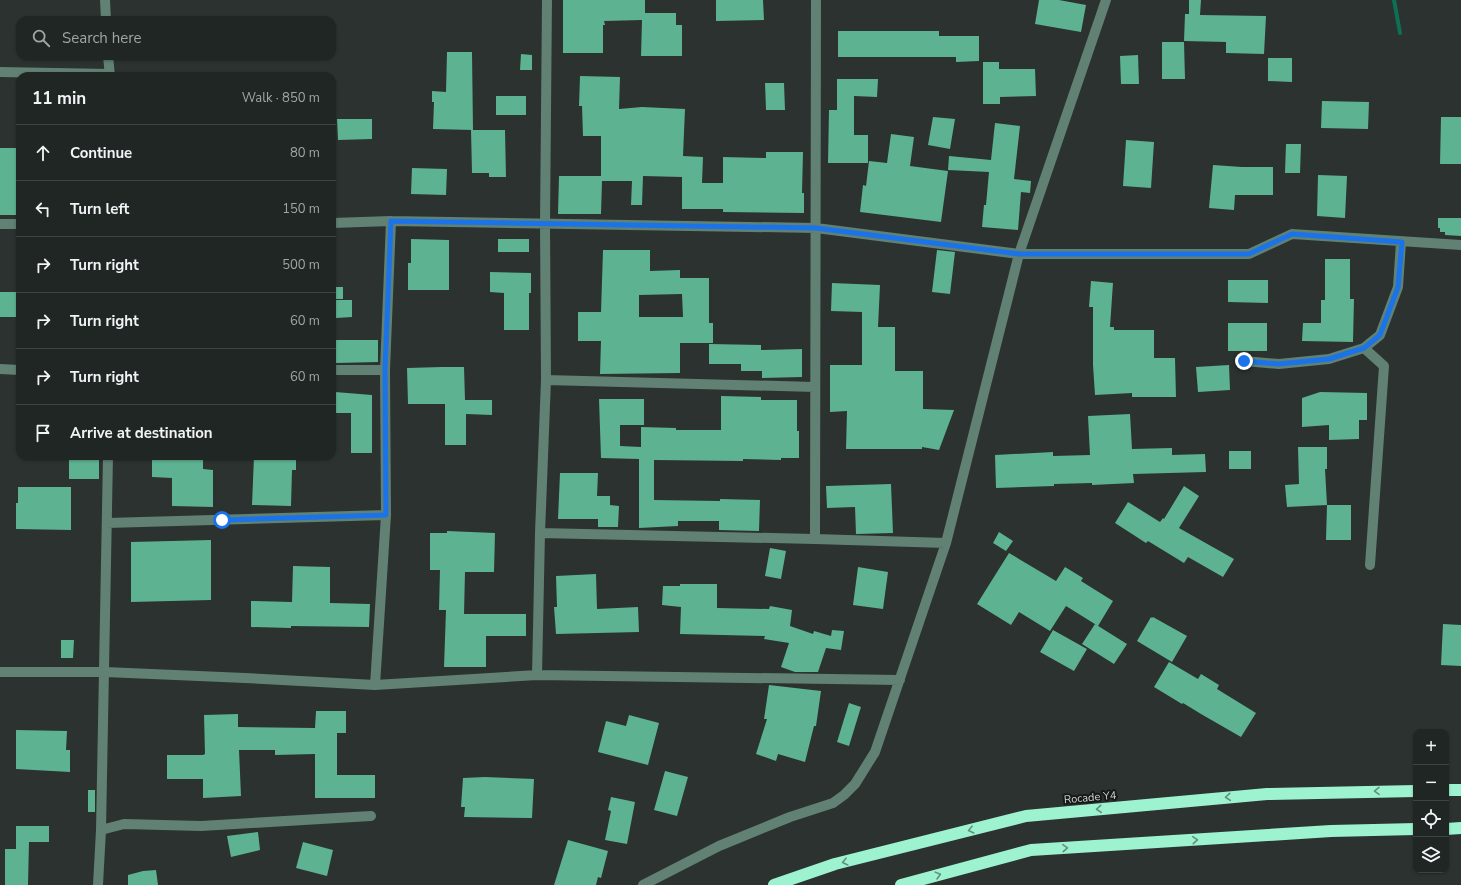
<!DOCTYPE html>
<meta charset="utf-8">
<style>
:root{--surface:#202623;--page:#282e2b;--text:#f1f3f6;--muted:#a2a5a6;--line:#3d4341}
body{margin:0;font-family:"Nunito Sans",sans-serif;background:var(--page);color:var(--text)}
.controls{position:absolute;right:12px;bottom:12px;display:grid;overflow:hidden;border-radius:8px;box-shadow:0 1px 3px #0004}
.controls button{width:36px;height:36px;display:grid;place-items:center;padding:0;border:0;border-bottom:1px solid var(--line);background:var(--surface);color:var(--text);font:20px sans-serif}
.stop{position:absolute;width:12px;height:12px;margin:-9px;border:3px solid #1a73e8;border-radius:50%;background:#fff}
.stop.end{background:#1a73e8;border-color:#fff;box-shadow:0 1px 4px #0008}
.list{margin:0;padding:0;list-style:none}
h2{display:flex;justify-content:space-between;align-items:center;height:52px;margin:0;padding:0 16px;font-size:17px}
h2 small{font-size:13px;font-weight:400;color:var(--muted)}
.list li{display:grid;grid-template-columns:26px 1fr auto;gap:12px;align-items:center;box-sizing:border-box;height:56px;padding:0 16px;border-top:1px solid var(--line)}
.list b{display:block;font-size:15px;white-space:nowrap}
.list em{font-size:13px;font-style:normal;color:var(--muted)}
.icon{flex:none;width:22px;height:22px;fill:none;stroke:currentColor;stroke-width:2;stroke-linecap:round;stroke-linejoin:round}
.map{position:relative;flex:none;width:1461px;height:885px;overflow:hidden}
.search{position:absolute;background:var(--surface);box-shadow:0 1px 3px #0004;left:16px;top:16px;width:320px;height:44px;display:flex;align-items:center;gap:10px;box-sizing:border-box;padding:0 14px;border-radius:12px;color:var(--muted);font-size:15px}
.panel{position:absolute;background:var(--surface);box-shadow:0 1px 3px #0004;left:16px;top:72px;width:320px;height:388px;border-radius:12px}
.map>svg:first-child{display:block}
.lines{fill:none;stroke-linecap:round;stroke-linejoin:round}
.stream{stroke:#0d7053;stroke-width:4}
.building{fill:#5db292;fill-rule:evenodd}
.minor{stroke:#608173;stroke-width:10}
.highway{stroke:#9df2cf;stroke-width:12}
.oneway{stroke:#60907d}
.route{stroke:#1a73e8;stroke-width:5}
.labels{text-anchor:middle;stroke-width:4;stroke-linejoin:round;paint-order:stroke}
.street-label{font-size:11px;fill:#d0d5d2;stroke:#161918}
</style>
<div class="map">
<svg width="1461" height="885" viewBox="0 0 1461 885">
<rect width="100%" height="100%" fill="#2b322f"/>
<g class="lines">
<path class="stream" d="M1394 0 1400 33"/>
</g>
<path class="building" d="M563 0H645V13H676V25H682V56H641L642 20 604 21 605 25H603V53H563Z
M716 0H763L764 20 716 21Z
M1039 0H1059L1086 5 1081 32 1035 24Z
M1189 0H1201L1200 15 1266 16 1264 54 1226 53V42L1184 41 1185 14H1189Z
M838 31H939V36H979V61L956 62V57H838Z
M1162 42H1184L1185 79H1162Z
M447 52H472L473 130 433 129 434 102H432V91L446 92Z
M521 54 532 55V70H520Z
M1138 55 1139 84H1121L1120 56Z
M1268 58H1292V82L1268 81Z
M983 62H999V69H1035L1036 96 1000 97V104H983Z
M580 76 620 77 619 109 642 107 685 109 683 156 703 157 702 183H723V157L766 158V152H803L802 193H804V213L723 212V209H682V177L643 176 642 205H631L632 181H602L601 214H558L559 176H601V136H583L582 106H579Z
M837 79H878L877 97 854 96V135H868V163H828L829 110H837Z
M765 83H784L785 110H766Z
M496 96H526V115H496Z
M1322 101 1369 102 1368 129 1321 128Z
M933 117 955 119 950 149 928 145Z
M1441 117H1461V164H1440Z
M337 119H372V139L338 140Z
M995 123 1020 126 1014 179 1031 181 1030 193 1021 192 1018 230 982 227 984 205H986L989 172 948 170 949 156 991 160Z
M471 130H505L506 177H489V173H472Z
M891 134 914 137 910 166 948 171 941 222 860 212 863 185 866 186 869 161 887 163Z
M1126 140 1154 142 1151 188 1123 186Z
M1286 144H1301L1300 173H1285Z
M0 148H20L19 215H0Z
M1213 165 1242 167H1273V195H1235L1234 210 1209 208Z
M412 168 447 169 446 195 411 194Z
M1318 175 1347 176 1345 218 1317 216Z
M1438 218H1461V236L1445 235V232H1440V228H1438Z
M411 239 449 240V290H408V263H411Z
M498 239H529V252H498Z
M603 250H650V271L680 270V278H709V323H713V343H680V373L600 374 601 341H578V312H601ZM682 294 683 317H639V295Z
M937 250 955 252 950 294 932 292Z
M1325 259H1350V299H1354L1353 342 1302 341 1303 323H1321V300H1325Z
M490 272 531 273V293H529V330H504V293L490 292Z
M1228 280H1268V303L1228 302Z
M1091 281 1113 283 1110 327H1114V330H1154V358H1175L1176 397H1132V393L1095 395 1093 365V307H1089Z
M832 283 880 285 878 327H895V371H923V409L954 410 939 450 922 447V449H846L847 411 830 412V365H862V312L831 311Z
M332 287H343V299H332Z
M0 292H20V317H0Z
M336 300H352V317L336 318Z
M1228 323H1267V351H1228Z
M335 340H378V362L336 363Z
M709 344 761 345V350L802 349V377L762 378V371H741V364H709Z
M1229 365 1230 390 1198 392 1196 367Z
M442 367H464L465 400H492V415L466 414V445H445V404H408L407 368Z
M335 392 372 395V453H351V413H335Z
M1320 392 1367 393V420H1359V439L1329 440V425L1302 427V398Z
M721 396 761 397V400H797V431H799V458H781V460L743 459V461L654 460V500L720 501V499L760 500 759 531 719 530V521H678V526L639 528V459L601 458 599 399H644V425H620V446L641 447V427L676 428V430H721Z
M1130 414 1132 449 1172 448V455L1205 454 1206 472 1133 474 1134 483 1092 485V483L1054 484V486L996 488 995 455 1053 452V456L1090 455 1088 416Z
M1298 447H1327V469H1325L1327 505 1287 507 1285 485 1299 484Z
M1229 451H1251V469H1229Z
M69 456H99V479H69Z
M173 456H203V469L213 470V507L172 506V478L152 477V459L173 460Z
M254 456H296V470H292L291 506 252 505Z
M560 473H598L597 496H610V505L619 506 618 527H598V519H558Z
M891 484 893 533 856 534 855 507 827 508 826 486Z
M1184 486 1199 496 1179 528 1234 559 1223 577 1188 557 1184 563 1148 541 1146 543 1115 523 1128 502 1160 522 1163 518 1164 519Z
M18 487H71V530L16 529V503H18Z
M1327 505H1351V540H1326Z
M447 531 495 533 494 572H465L464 614H526V636H486V667H444L446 610H439L440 570H430V533H447Z
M999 532 1013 541 1006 551 993 543Z
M211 540V600L131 602V542Z
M770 548 786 551 781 579 765 576Z
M1009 553 1056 581 1065 567 1083 578 1081 581 1113 601 1098 626 1066 606 1050 631 1019 612 1011 625 977 604Z
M293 566 330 567V603L370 604 369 627 291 626V628L251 627V601L292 602Z
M858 567 888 572 883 609 853 605Z
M596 574 597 609 638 607 639 632 556 634 554 607H557L556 576Z
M680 584H717V608L769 609 770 606 792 610 790 626 813 634 814 631 831 636 832 630 844 631 841 650 826 648 818 672H795L781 667 789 643 764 639 765 636 680 634 681 607 662 605 663 586H680Z
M1151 617 1152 618 1153 617 1187 636 1172 662 1137 641Z
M1095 624 1127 644 1114 664 1082 644Z
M1443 624 1461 625V666L1441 665Z
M1053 630 1087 649 1074 671 1040 652Z
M61 640H74L73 658H61Z
M1169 662 1198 679 1201 674 1219 685 1217 689 1256 713 1241 737 1201 714 1183 703 1182 704 1154 687Z
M769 685 821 691 816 726H814L805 762 778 754 776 761 756 754 767 719H764Z
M849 703 861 707 849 746 837 742Z
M316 711H346V733H337V775H375V798H315V754L275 755V750H239L241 796 203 798V779H167V755H203L205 754 204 715 238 714V727L315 728Z
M629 715 659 723 648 765 598 752 606 721 626 726Z
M16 730 67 731 66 750H70V772L16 769Z
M665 771 688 777 677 816 654 810Z
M485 777 534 779 532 818 464 817 465 807H461L463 778Z
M88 790H95V812H88Z
M611 797 635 802 627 844 605 840 611 811 608 810Z
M16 826H49V842H29L28 885H5V849H16Z
M258 832 260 850 231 857 227 836Z
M568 840 608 851 601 878 598 877 596 885H554Z
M303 842 333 850 327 876 296 868Z
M156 870 158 885H128V875L143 871Z"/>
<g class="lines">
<path class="minor" d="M105 0 106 20
M108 56 110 76
M0 72 110 74
M332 223 391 221 816 228 1019 254H1249L1292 234 1461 245
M0 224H20
M1364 348 1384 366 1370 565
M1244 361 1279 364 1329 359 1364 348 1380 335 1398 287 1401 242
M0 369 20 370
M332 370H385
M546 380 815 387
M107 523 386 515
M540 533 815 539 946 543
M815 539 816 0
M0 672H105L245 678 375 685 537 675 900 680
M537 675 540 533 546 380 545 224 547 0
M375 685 386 515 385 370 391 221
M101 830 124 824 201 826 371 816
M98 885 101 830 108 456
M643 885 719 846 790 817 833 803 844 795 855 784 875 752 946 543 1019 254 1106 0"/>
<path class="highway" d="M1446 790H1461
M1446 829 1461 828
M774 885 835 864 1026 816 1267 794 1416 791
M901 885 1031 850 1331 831 1416 829"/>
</g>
<defs><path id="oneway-chevron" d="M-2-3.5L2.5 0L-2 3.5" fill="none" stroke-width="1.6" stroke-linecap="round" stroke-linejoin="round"/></defs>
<g class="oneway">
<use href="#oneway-chevron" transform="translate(1377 791) rotate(179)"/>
<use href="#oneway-chevron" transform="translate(1228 797) rotate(175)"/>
<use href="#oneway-chevron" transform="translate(1099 809) rotate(175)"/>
<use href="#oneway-chevron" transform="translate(971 830) rotate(166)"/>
<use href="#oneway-chevron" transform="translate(1195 840) rotate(-4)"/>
<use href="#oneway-chevron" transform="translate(1065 848) rotate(-4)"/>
<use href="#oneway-chevron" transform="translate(845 862) rotate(166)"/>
<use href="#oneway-chevron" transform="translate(938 875) rotate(-15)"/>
</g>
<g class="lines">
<path class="route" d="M222 520 386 515 385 370 391 221 816 228 1019 254H1249L1292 234 1402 242 1398 287 1380 335 1364 348 1329 359 1279 364 1244 361"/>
</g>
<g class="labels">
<g class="street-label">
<text transform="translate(1090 797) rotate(-5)" y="4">Rocade Y4</text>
</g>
</g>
</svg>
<div class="controls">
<button>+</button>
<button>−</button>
<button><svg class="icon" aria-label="locate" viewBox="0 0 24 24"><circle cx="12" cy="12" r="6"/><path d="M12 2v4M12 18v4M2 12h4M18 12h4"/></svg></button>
<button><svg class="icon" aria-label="layers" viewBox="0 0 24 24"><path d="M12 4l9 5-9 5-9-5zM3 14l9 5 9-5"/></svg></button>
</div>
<div class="stop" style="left:222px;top:520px"></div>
<div class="stop end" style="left:1244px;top:361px"></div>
<div class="search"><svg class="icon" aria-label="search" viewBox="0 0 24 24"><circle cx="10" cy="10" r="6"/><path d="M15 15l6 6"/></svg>Search here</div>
<section class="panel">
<h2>11 min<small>Walk · 850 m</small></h2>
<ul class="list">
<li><svg class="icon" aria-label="ahead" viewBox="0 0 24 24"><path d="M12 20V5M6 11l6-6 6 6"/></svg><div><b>Continue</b></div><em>80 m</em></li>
<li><svg class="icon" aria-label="left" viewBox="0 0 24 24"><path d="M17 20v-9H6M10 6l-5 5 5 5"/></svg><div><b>Turn left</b></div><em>150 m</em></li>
<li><svg class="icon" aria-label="right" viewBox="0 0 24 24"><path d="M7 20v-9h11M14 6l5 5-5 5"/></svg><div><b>Turn right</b></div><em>500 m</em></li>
<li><svg class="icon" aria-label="right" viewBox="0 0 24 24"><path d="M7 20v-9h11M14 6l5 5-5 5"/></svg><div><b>Turn right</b></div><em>60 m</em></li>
<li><svg class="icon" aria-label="right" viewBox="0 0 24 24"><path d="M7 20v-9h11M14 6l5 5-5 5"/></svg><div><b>Turn right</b></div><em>60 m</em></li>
<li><svg class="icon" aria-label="arrive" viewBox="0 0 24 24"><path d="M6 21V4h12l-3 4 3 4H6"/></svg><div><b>Arrive at destination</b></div></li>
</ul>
</section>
</div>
